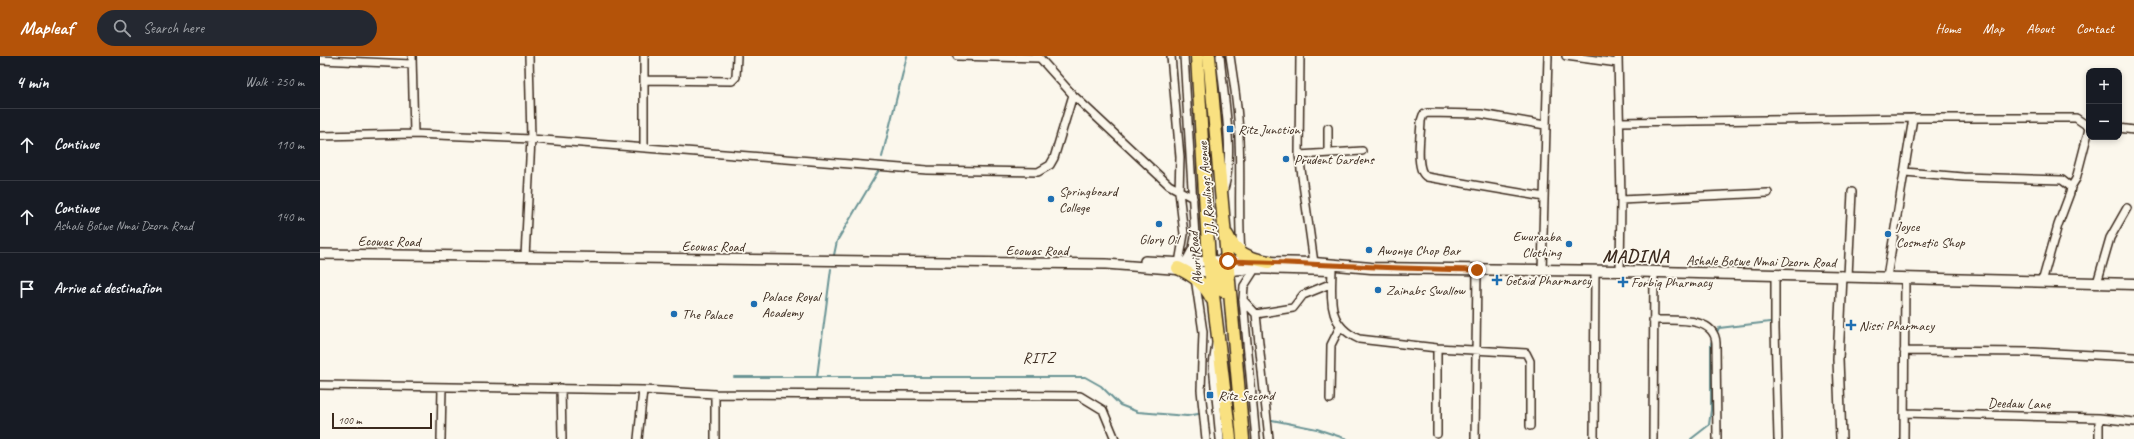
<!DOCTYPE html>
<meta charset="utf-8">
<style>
:root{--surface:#171b24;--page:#242831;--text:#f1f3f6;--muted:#9ea1a6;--line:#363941;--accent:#b45309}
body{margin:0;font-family:Caveat,sans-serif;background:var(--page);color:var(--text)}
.controls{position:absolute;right:12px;top:12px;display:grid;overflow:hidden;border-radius:8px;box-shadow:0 2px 6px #0003}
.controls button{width:36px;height:36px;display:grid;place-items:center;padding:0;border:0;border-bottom:1px solid var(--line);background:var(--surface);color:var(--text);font:20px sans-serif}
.scale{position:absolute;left:12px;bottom:10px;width:100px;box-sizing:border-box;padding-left:4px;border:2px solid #3b2a1e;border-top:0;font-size:11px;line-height:14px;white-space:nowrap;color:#3b2a1e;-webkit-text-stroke:3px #fbf7ec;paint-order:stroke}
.stop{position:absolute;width:12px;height:12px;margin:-9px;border:3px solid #b45309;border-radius:50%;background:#fff}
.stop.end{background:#b45309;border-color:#fff;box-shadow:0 1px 4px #0008}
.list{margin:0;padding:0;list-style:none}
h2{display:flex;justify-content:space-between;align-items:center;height:52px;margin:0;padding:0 16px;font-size:17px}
h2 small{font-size:13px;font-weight:400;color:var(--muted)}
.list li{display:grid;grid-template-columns:26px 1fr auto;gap:12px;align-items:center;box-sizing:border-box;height:72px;padding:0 16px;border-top:1px solid var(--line)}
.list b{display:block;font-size:15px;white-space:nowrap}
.list p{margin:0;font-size:13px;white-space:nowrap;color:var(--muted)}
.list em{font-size:13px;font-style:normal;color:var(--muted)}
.icon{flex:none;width:22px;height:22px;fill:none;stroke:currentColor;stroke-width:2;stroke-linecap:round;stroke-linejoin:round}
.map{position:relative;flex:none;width:1814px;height:383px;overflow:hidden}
header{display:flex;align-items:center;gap:24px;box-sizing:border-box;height:56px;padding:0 20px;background:var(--accent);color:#fff}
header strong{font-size:19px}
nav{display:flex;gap:22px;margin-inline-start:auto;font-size:14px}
.search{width:280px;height:36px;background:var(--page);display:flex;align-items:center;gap:10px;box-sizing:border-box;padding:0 14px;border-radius:22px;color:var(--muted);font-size:15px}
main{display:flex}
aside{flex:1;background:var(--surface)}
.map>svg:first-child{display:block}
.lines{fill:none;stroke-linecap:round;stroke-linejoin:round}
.stream{stroke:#6b9495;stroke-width:2}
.minor-casing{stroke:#3b2a1e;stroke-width:10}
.tertiary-casing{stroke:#3b2a1e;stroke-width:12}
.secondary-casing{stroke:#3b2a1e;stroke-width:13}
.trunk-casing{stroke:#3b2a1e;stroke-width:15}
.minor{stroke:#fbf7ec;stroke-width:7}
.tertiary{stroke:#fbf7ec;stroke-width:9}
.secondary{stroke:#fbf7ec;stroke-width:10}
.trunk{stroke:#f9e181;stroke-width:12}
.route{stroke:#b45309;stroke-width:5}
.poi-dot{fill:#1f6fb2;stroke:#fbf7ec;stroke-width:1.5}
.labels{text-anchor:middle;stroke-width:3.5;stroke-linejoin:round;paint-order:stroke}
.poi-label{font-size:14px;fill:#3b2a1e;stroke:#fbf7ec;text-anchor:start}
.street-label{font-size:14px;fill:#3b2a1e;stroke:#fbf7ec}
.neighbourhood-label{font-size:15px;letter-spacing:1px;fill:#3b2a1e;stroke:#fbf7ec}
.district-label{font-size:18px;font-weight:bold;letter-spacing:1px;fill:#3b2a1e;stroke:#fbf7ec}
</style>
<header>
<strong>Mapleaf</strong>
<div class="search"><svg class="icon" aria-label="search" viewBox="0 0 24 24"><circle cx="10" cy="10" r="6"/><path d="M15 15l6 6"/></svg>Search here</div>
<nav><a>Home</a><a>Map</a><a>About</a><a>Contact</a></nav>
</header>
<main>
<aside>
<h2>4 min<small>Walk · 250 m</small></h2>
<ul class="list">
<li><svg class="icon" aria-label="ahead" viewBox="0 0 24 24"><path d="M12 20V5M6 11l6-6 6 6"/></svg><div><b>Continue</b></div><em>110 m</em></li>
<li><svg class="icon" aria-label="ahead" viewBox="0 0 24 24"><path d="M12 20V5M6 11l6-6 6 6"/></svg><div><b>Continue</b><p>Ashale Botwe Nmai Dzorn Road</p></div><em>140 m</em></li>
<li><svg class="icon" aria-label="arrive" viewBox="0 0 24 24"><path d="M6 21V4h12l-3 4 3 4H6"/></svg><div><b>Arrive at destination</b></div></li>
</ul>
</aside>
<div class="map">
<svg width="1814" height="383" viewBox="0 0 1814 383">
<rect width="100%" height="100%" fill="#fbf7ec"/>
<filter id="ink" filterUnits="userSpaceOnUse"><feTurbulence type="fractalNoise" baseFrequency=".025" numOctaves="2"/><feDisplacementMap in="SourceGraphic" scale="8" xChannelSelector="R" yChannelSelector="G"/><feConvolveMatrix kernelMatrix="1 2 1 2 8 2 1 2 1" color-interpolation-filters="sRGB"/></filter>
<g filter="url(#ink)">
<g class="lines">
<path class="stream" d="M562 101 587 0
M514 199 517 185 559 114
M1396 278 1399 272 1450 266
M414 321H765L781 330 800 349 818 356 867 360 878 358
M497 321 511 213
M952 364 997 373 1027 383
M1371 383 1389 369 1391 354V287L1392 284"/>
<g class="minor-casing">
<path id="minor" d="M92 0 94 78
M324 0V92
M637 0 718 2
M718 0 753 39 849 129 873 142
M851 0 860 101 859 136 864 178 859 207
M864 0 875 181 873 192 865 207
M900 0C903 37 915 98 904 133
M910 0C914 28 919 55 919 83 921 121 918 158 921 197
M980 0 979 99 994 207
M1246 0 1298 7
M1298 0 1301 144 1300 215
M0 4 92 8
M324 24 412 25 416 21 417 0
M1299 66 1593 62H1756L1769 71 1768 77 1756 123 1751 131
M1799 72 1814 74
M0 80 94 78 211 83 607 114 718 116 730 109 734 102 753 39
M1008 97V72
M979 99 1042 95
M1585 116 1643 121 1742 124 1751 131 1750 137 1738 169 1722 226
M1224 141 1107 121C1094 115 1101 77 1101 65L1103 59 1107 57 1161 58 1225 69
M1301 144 1448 137
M205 201 211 83 209 0
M1012 210C1012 241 1005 268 1039 283L1117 292 1206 297 1210 305V370
M933 212V216L924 230 923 244 936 383
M1222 215 1228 0
M1455 219V273L1458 383
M1528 220 1532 136
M1567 221 1593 62
M875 222 883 276 881 334 886 383
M1777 227 1790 182 1807 152
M923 244 936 258 949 383
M936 258 973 252 983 239 1010 228
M1333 264C1352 265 1395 259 1396 287L1397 383
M896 288 893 309 900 383
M1117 292V378
M1584 295 1714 296 1814 301
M0 329 323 334 318 383
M241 332 242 383
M323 334 395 338 760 340 783 354 795 383
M1010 343 1011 289 1020 271
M1584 357 1779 362 1814 366
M1779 362V383
M121 383 122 331
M395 383V338
M1155 383 1157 214
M1274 383 1275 215
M1333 383 1334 217
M1584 383 1585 222"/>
</g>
<g class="tertiary-casing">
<path id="tertiary" d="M0 198 786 208 890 216
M825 205 865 207 889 205
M1521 383 1518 303 1522 220"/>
</g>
<g class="secondary-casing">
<path id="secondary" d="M889 205 994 207 1051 212 1300 215 1814 228
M900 215 933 212 1010 214"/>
</g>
<g class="trunk-casing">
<path id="trunk" d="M877 0 889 205 910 383
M889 0 923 383
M907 179C915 197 930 203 949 206
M889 205 899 215 903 235
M858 212C873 219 884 227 892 243"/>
</g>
<use href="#minor" class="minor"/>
<use href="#tertiary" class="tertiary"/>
<use href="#secondary" class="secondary"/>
<use href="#trunk" class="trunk"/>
</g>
</g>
<g class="lines" filter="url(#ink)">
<path class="route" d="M908 205C991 207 1073 213 1157 214"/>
</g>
<g class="poi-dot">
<rect x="906" y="69" width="8" height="8" rx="2"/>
<circle cx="966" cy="103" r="4"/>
<circle cx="731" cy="143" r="4"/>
<circle cx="839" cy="168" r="4"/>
<circle cx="1568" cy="178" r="4"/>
<circle cx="1249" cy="188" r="4"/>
<circle cx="1049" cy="194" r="4"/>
<path d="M1175 218h4v4h4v4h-4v4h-4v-4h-4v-4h4z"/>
<path d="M1301 220h4v4h4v4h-4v4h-4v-4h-4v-4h4z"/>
<circle cx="1058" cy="234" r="4"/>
<circle cx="434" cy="248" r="4"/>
<circle cx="354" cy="258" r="4"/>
<path d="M1529 263h4v4h4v4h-4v4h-4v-4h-4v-4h4z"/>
<rect x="886" y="335" width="8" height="8" rx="2"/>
</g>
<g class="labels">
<g class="poi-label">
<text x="918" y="78">Ritz Junction</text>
<text x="974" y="108">Prudent Gardens</text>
<text x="739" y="140">Springboard<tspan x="739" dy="16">College</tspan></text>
<text x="1576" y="175">Joyce<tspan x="1576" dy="16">Cosmetic Shop</tspan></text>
<text x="1241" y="185" text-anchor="end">Ewuraaba<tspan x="1241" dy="16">Clothing</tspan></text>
<text x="839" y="188" text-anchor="middle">Glory Oil</text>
<text x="1057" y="199">Awonye Chop Bar</text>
<text x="1185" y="229">Getaid Pharmarcy</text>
<text x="1311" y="231">Forbiq Pharmacy</text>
<text x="1066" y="239">Zainabs Swallow</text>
<text x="442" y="245">Palace Royal<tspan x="442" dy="16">Academy</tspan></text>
<text x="362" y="263">The Palace</text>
<text x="1539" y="274">Nissi Pharmacy</text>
<text x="898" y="344">Ritz Second</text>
</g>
<g class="street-label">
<text transform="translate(886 133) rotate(-95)" y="5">J.J. Rawlings Avenue</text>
<text transform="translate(69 185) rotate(1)" y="5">Ecowas Road</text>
<text transform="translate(393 190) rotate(1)" y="5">Ecowas Road</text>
<text x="717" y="199">Ecowas Road</text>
<text transform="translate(875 202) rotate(-95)" y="5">Aburi Road</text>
<text transform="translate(1441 205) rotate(1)" y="5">Ashale Botwe Nmai Dzorn Road</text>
<text transform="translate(1699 347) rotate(1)" y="5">Deedaw Lane</text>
</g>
<g class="neighbourhood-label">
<text x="719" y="307">RITZ</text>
</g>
<g class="district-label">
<text x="1316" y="206">MADINA</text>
</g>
</g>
</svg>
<div class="controls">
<button>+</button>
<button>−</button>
</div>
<div class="scale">100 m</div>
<div class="stop" style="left:908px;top:205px"></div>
<div class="stop end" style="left:1157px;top:214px"></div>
</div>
</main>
